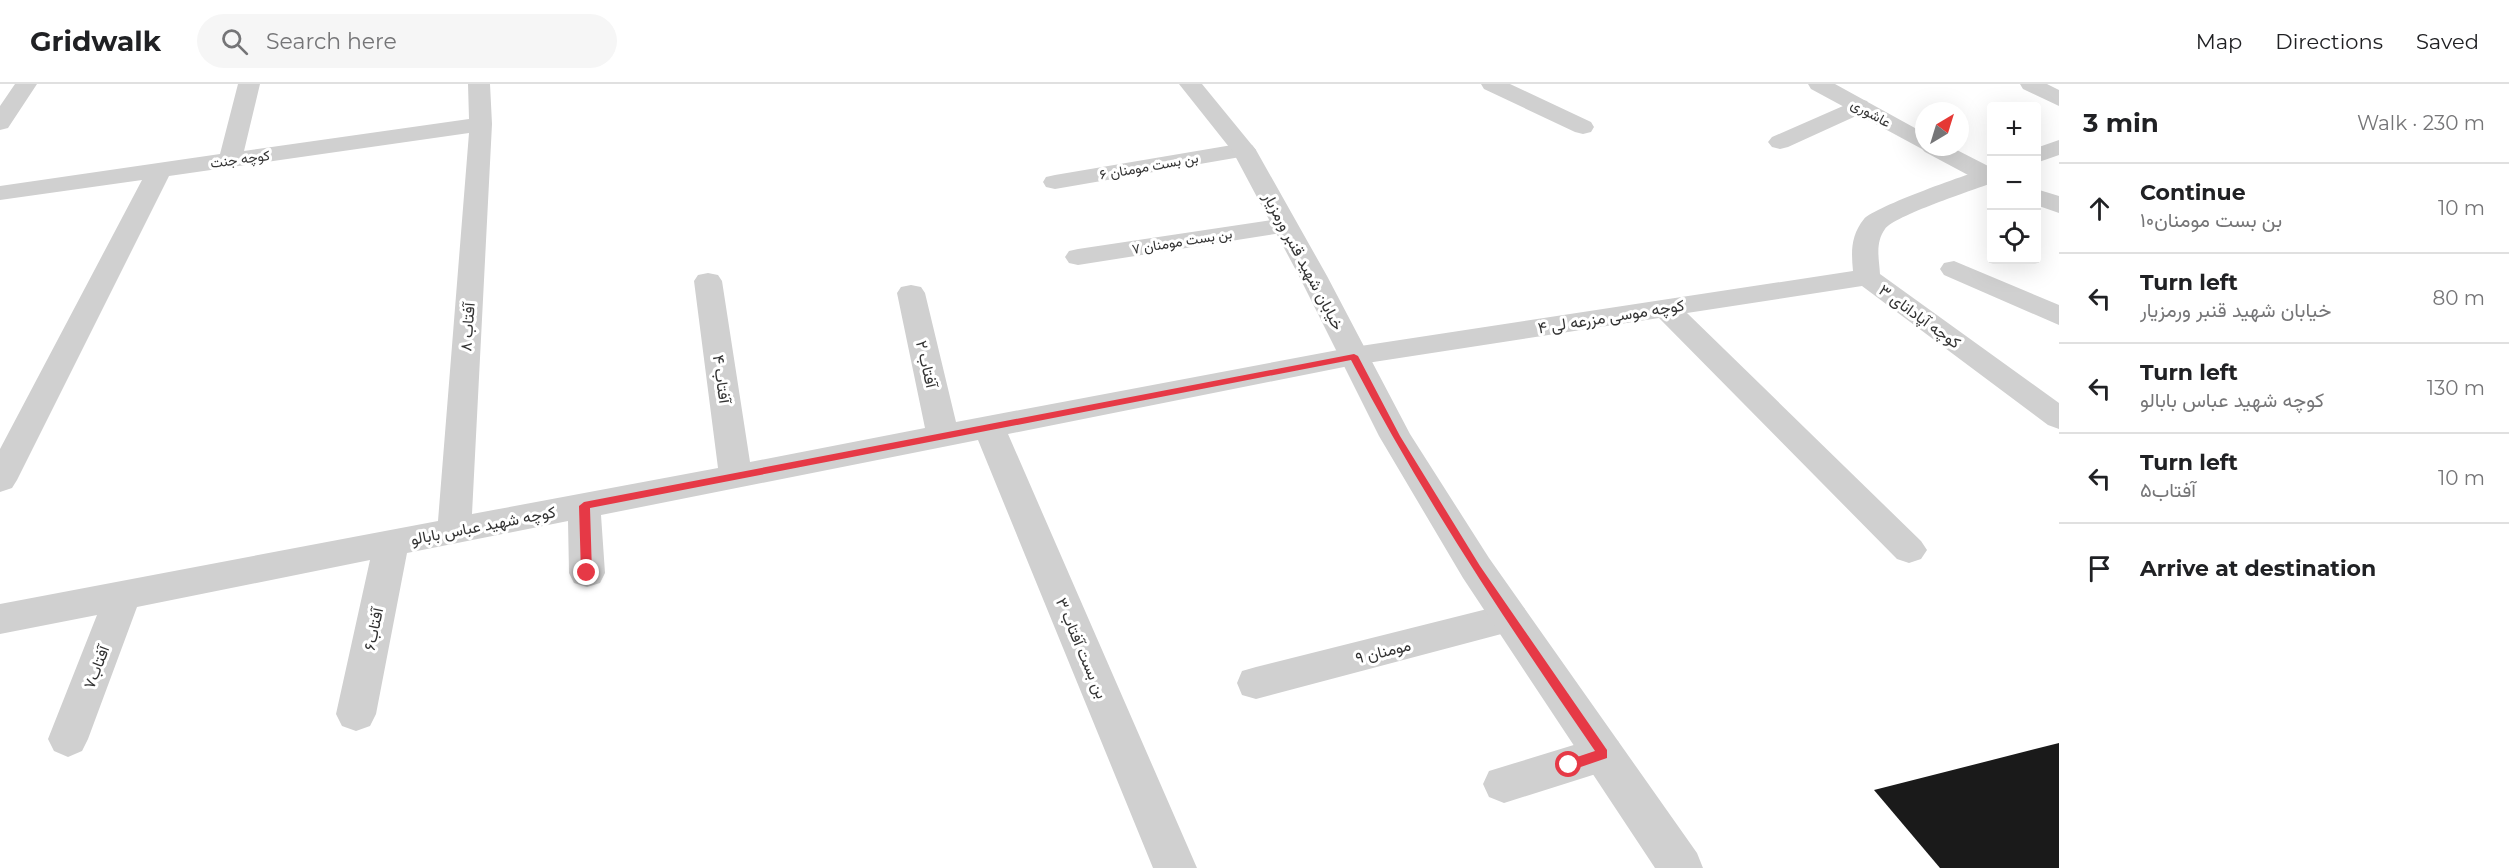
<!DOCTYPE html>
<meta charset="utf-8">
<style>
:root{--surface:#fff;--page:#f6f6f6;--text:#202124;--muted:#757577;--line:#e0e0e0}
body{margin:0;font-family:Montserrat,Vazirmatn,sans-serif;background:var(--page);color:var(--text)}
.controls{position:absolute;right:18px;top:18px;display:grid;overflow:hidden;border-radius:6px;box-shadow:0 6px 24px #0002}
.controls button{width:54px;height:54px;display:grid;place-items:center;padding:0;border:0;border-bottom:2px solid var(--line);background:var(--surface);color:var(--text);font:30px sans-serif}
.compass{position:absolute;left:1915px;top:18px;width:54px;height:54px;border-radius:50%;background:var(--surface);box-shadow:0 6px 24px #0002;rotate:38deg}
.stop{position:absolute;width:18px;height:18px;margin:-14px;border:4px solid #e63946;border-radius:50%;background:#fff}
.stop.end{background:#e63946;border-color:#fff;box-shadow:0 2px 6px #0008}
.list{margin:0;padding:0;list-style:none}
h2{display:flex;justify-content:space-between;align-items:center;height:78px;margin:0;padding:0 24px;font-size:26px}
h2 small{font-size:20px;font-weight:400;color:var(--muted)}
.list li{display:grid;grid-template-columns:39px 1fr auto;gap:18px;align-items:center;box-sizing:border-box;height:90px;padding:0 24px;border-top:2px solid var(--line)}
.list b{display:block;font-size:22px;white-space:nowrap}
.list p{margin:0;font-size:20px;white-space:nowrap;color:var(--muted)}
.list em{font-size:20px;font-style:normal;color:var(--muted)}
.icon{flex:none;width:33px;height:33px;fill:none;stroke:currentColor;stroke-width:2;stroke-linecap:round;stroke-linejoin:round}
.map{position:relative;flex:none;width:2059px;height:784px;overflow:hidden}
header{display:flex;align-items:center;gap:36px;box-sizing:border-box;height:84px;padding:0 30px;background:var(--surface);border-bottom:2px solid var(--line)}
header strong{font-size:28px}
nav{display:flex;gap:33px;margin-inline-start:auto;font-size:21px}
.search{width:420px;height:54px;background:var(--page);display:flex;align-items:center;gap:15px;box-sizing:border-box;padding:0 21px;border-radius:33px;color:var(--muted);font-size:22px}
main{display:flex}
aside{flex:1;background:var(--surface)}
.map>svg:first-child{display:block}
.building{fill:#1a1a1a}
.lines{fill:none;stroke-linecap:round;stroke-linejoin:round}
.minor{fill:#d0d0d0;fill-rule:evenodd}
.tertiary{fill:#d0d0d0;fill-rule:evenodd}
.route{fill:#e63946}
.labels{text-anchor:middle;stroke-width:6;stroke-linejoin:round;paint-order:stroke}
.far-street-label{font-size:14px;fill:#333;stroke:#fff}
.street-label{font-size:16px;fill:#333;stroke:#fff}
</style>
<header>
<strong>Gridwalk</strong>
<div class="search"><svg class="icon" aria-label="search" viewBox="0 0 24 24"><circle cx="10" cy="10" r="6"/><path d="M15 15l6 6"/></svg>Search here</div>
<nav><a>Map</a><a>Directions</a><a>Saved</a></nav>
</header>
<main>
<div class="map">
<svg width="2059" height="784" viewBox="0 0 2059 784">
<rect width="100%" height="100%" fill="#fff"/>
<path class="building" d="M2059 659V784H1940L1874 706Z"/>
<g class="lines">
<path class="minor" d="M15 0H37L8 44 0 46V22Z
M238 0H260L244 67 469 35 468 0H490L492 40 472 430 718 384 694 197 698 191 708 189 718 191 722 197 750 378 925 344 897 209 901 203 911 201 921 203 925 209 956 338 1354 263 1853 187C1851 167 1851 151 1864 135 1874 123 1972 88 1992 83V99C1973 106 1894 132 1885 145 1875 159 1879 174 1880 190L2059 319V345L2048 341 1862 202 1687 229 1921 457 1927 466 1921 475 1909 479 1897 475 1659 234 1354 281 1008 350 1197 784H1153L978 356 601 431 605 489 600 499 587 503 574 499 569 489 568 437 407 469 376 630 370 642 356 647 342 642 336 630 370 476 137 523 88 655 82 667 68 673 54 667 48 655 97 531 0 550V520L438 437 469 49 169 92 17 396 12 404 0 408V365L142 96 0 116V102L220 70Z
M1481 0H1510L1591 38 1594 43 1591 48 1583 50 1575 48 1484 5Z
M2020 0H2047L2059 6V22L2023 5Z
M1859 15 1867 17 1870 22 1867 27 1788 63 1780 65 1772 63 1768 58 1772 53Z
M2059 56V71L2036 79V64Z
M1244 59 1252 61 1256 66 1252 71 1055 105 1046 103 1043 98 1046 93 1055 91Z
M1285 134 1294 137 1298 142 1294 147 1078 181 1069 179 1065 173 1069 167 1078 165Z
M1954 177 2059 221V241L1944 191 1940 185 1944 179Z
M1511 519 1524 524 1530 534 1524 544 1256 615 1242 611 1237 599 1242 587 1256 583Z
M1603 652 1618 657 1624 670 1618 683 1504 719 1489 713 1483 700 1489 687Z"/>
<path class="tertiary" d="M1179 0H1202L1256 66 1327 192 1410 350 1489 474 1697 769 1703 784H1655L1463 494 1379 352 1299 192 1233 68Z
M1808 0H1835L1924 49V63H1951L1992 84V101L1983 99 1925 68 1922 65 1811 5Z
M2036 105 2059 112V129L2036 121Z"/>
</g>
<path class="route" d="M1354 270 1358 272 1400 352 1480 482 1607 666V674L1569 687 1565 685V677L1595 667C1507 539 1423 414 1351 276L590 424 592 489 587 493 581 489 579 422 584 418Z"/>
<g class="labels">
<g class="far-street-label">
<text transform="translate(1871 29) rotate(29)" y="5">عاشوری</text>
<text transform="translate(240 75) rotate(-8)" y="5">کوچه جنت</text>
<text transform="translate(1149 82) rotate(-10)" y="5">۶ بن بست مومنان</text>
<text transform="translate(1182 157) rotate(-9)" y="5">۷ بن بست مومنان</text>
</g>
<g class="street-label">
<text transform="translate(1304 177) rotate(62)" y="6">خیابان شهید قنبر ورمزیار</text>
<text transform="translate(1611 232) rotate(-9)" y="6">۴ کوچه موسی مزرعه لی</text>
<text transform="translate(1920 232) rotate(36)" y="6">کوچه آپادانای ۳</text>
<text transform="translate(467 243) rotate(-86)" y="6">آفتاب ۸</text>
<text transform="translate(927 280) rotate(77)" y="6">آفتاب ۲</text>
<text transform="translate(722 295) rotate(82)" y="6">آفتاب ۴</text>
<text transform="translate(483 441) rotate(-11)" y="6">کوچه شهید عباس بابالو</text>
<text transform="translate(373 545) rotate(-78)" y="6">آفتاب۶</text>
<text transform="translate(1082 564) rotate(67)" y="6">بن بست آفتاب ۳</text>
<text transform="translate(1383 567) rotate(-14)" y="6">مومنان ۹</text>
<text transform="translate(96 583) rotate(-69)" y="6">آفتاب۷</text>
</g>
</g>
</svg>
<div class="controls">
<button>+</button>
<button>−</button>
<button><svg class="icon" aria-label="locate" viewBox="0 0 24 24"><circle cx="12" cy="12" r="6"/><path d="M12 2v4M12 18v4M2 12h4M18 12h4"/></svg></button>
</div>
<svg class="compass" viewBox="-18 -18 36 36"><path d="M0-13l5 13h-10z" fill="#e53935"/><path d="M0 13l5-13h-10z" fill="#757577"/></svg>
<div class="stop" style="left:1569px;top:681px"></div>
<div class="stop end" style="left:587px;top:489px"></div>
</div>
<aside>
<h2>3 min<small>Walk · 230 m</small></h2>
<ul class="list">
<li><svg class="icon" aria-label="ahead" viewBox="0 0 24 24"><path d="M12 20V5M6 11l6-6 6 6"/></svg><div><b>Continue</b><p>بن بست مومنان۱۰</p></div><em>10 m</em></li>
<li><svg class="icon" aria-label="left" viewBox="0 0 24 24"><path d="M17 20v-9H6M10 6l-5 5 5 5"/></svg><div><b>Turn left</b><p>خیابان شهید قنبر ورمزیار</p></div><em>80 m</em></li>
<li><svg class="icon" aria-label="left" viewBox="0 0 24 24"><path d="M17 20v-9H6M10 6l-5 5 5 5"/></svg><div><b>Turn left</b><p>کوچه شهید عباس بابالو</p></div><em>130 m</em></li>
<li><svg class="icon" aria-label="left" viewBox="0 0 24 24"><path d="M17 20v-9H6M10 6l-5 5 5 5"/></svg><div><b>Turn left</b><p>آفتاب۵</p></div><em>10 m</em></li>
<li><svg class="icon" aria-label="arrive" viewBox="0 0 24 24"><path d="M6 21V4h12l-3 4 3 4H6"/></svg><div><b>Arrive at destination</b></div></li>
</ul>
</aside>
</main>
